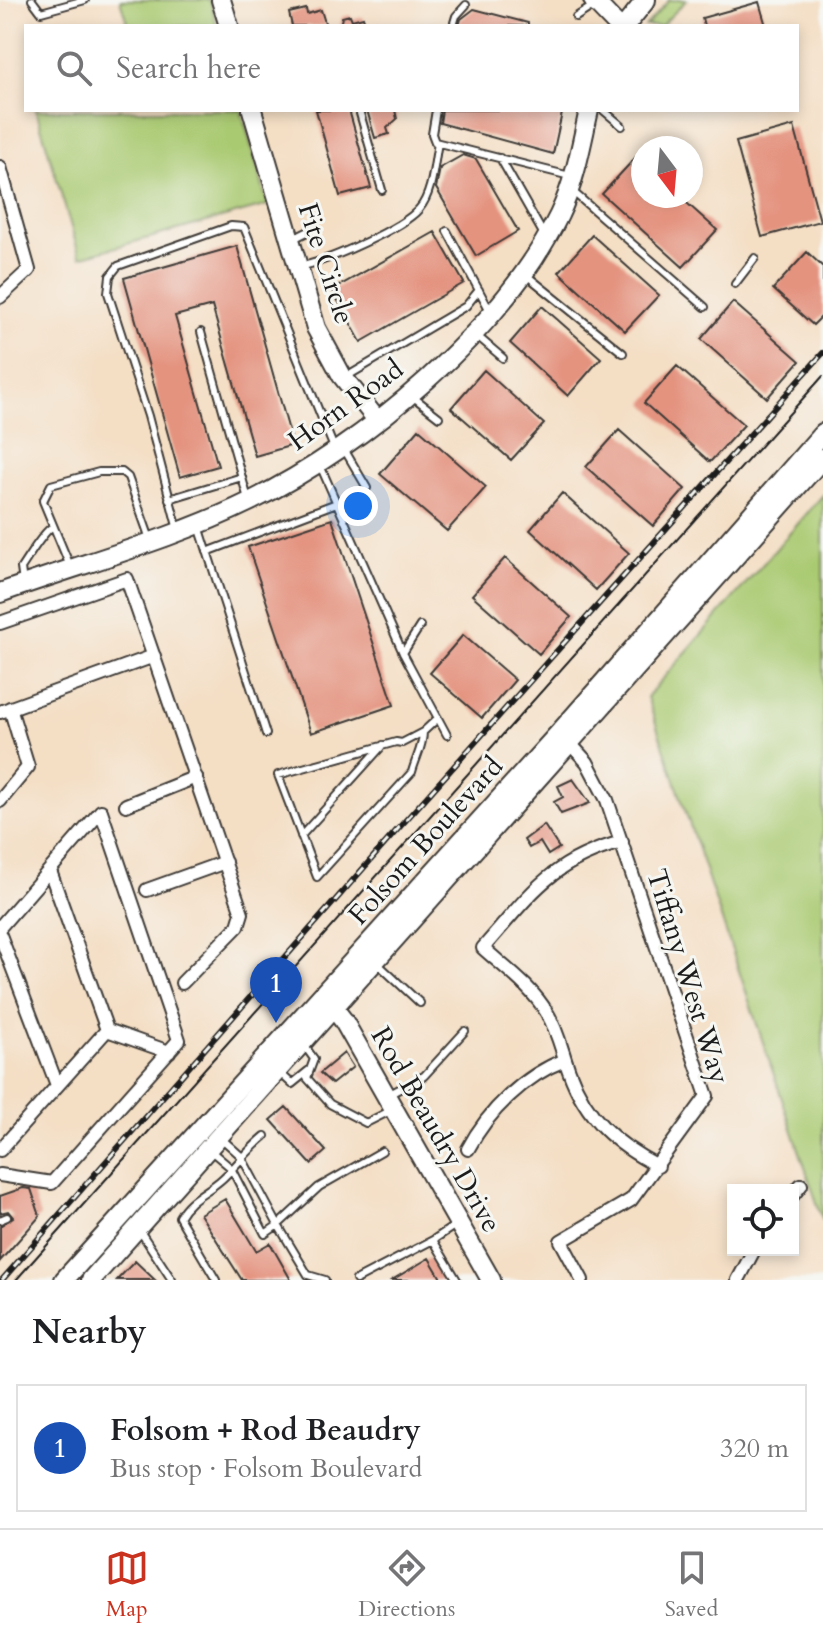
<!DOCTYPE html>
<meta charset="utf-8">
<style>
:root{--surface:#fff;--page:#f6f6f6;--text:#202124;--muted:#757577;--line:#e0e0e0;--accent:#c8321e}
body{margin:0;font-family:Cardo,serif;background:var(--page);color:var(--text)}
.controls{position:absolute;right:24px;bottom:24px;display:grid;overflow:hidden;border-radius:0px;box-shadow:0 4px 12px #0003}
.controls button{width:72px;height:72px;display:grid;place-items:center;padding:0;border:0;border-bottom:2px solid var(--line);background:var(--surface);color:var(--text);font:40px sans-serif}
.compass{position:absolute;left:631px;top:136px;width:72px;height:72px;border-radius:50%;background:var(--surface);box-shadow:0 4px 12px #0003;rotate:164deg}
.you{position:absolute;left:358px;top:506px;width:28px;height:28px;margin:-20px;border:6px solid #fff;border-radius:50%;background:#1a73e8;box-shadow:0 0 0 12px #1a73e833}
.badge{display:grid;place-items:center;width:52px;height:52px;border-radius:50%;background:var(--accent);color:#fff;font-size:26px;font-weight:700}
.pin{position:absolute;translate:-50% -66px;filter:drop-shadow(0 2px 4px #0008)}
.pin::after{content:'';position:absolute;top:42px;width:28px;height:24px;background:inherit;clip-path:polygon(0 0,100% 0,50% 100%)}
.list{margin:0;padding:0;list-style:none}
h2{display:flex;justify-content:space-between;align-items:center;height:104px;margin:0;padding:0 32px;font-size:34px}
h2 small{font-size:26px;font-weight:400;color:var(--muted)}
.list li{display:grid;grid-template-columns:52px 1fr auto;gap:24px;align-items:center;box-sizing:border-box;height:128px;margin:0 16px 16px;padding:0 16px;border:2px solid var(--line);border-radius:0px}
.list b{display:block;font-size:30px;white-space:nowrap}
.list p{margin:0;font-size:26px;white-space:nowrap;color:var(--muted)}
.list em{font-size:26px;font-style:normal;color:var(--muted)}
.icon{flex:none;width:44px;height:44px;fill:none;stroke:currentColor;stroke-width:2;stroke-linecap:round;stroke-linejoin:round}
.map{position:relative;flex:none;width:823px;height:1280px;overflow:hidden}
.search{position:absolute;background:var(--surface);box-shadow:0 4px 12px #0003;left:24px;right:24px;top:24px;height:88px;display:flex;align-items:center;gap:20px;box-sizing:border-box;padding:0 28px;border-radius:0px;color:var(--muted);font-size:30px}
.sheet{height:248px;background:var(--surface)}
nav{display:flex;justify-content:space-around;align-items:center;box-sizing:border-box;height:112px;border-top:2px solid var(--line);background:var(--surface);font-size:22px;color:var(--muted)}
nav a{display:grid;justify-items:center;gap:4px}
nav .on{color:var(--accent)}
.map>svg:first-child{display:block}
.green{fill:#aaca72;stroke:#637347;stroke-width:2}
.building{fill:#e4937f}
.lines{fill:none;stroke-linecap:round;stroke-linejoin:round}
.lane-casing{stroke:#3c3935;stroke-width:10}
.street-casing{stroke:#3c3935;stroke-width:16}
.secondary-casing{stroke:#3c3935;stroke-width:22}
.lane{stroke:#fff;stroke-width:6}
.street{stroke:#fff;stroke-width:12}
.secondary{stroke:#fff;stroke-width:18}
.tram{stroke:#1c1c1c;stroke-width:2}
.rail-casing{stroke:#1c1c1c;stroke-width:6}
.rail{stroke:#f6f6f2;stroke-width:3;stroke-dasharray:9;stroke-linecap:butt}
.labels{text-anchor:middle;stroke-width:6;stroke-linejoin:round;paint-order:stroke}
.street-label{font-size:28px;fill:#1c1c1c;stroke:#f6f6f2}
</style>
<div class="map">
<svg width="823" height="1280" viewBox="0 0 823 1280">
<rect width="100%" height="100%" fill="#f6f6f2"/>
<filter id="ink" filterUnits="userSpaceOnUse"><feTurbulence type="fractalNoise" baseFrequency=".0125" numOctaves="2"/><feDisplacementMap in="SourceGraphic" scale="16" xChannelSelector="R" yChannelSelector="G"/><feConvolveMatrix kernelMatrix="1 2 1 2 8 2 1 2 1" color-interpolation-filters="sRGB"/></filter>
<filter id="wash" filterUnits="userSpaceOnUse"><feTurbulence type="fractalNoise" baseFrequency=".006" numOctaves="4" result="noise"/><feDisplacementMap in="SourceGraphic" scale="32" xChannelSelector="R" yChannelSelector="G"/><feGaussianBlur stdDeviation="1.8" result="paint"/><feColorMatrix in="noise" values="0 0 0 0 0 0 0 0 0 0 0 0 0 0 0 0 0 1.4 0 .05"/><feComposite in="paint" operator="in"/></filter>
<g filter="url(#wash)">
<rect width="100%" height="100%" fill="#f4dec4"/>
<path class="green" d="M120 0H210L217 26H111L127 22Z
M669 0H687L661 26H646Z
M36 110H241L268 205 80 257Z
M823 495V1221L647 697Z"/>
<g id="blocks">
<path class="building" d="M759 2 766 26H704L702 18Z
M306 9 307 14 321 10 326 26H292L289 13Z
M474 9 528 23V26H459L461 19Z
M350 15 352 20 363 17 366 26H340L342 17Z
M316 110H349L371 188 340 196Z
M367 110H395L397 119 387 128 389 134 375 138Z
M442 110H549L562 113 553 154 440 123Z
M794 126 820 221 762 237 736 142Z
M463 155 476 159 518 231 476 256 436 188 440 168Z
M636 157 643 163V196H679L717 230 683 267 602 194Z
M435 232 464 283 361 342 332 290Z
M592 235 659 295 625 331 559 272Z
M237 246 293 445 255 456 212 306 175 316 218 466 180 477 124 278Z
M807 252 823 267V315L813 325 773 289Z
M733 302 800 361 767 398 701 339Z
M542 306 601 358 568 396 510 343Z
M677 366 744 425 710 462 644 403Z
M484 370 544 424 511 460 451 408Z
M419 429 486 487 447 531 380 474Z
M619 430 685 489 653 526 586 467Z
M562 493 629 553 596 590 530 530Z
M332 519 394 705 311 733 248 547Z
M505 558 571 617 539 654 472 595Z
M463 635 515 680 482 718 430 673Z
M573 779 590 803 561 814 554 802 563 797 558 786Z
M544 825 559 848 548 855 540 842 529 848 524 840Z
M344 1053 353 1067 332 1084 320 1073Z
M286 1107 326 1151 311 1164 271 1120Z
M23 1188 31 1189 40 1216 0 1261V1226L13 1217 8 1211 0 1213V1196Z
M225 1199 256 1251 270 1243 291 1280H242L200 1214Z
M429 1258 442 1280H392Z
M135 1261 155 1280H117Z"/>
</g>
</g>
<g filter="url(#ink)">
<use href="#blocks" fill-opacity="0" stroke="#3c3935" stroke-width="2"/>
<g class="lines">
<g class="lane-casing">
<path id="lane" d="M32 0 41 12 85 0
M576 17 593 6
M453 26 456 16 466 5
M359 110 382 190
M436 110 432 134 435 142 570 176
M603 110 622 126
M500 158 544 235
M572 191 705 307
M447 231 489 309
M291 240 313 229
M302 266C328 261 403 228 419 209 433 193 434 162 438 143
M525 274 623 353
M735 284 755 258
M201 332 248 499
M476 335 503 358
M346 377 466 306 479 290
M412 396 439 417
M344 449 367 488
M319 463 403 653 447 735
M169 499 242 477
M199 526 266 734
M178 530 148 416 108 293 110 276 118 266 231 226 244 227 334 448
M207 552 334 504
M70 566 43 501 51 485 99 472H122L128 477 150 539
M23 583 21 568C28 558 43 532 52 527
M403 653 420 626
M423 732C423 747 416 757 412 772L317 877 278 775 396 742 402 743 423 732 438 718
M301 836 383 745
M377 963 420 1003
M304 1045 314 1059 307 1078 330 1104 366 1123 392 1110
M278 1071 292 1084 308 1071
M388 1095 424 1076 465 1031
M222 1139 241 1156 278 1225 319 1187 382 1151
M211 1151 231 1168 265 1234 278 1225 308 1275 325 1280
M0 1220 7 1217
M140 1231 172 1280
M433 1240 457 1224
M216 1280 179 1217C190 1197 207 1193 223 1178 237 1165 249 1149 265 1136
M356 1280 433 1240 457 1280"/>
</g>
<g class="street-casing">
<path id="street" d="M0 167 29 270 0 297
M0 623 127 579 242 913 238 926 182 983
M0 712 154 656
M565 738 587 762 607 800 707 1096 631 1200 561 1241 582 1280
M0 801 28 767 10 708
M126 805 196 777
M622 842C550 861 530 895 483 948 505 968 532 987 547 1013 558 1031 562 1052 569 1071 586 1118 615 1144 658 1166
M50 871 107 1030
M147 890 225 862
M0 927 101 811
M0 935 57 1085
M468 1149C488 1111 525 1075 565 1060
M0 1150 107 1030 169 1052
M0 1175 52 1183 179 1040 101 811
M793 1195 801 1185
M738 1280 754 1250"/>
</g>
<g class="secondary-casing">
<path id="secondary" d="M221 0 229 26
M593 0 618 26
M625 26 646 0
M252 110 316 328 342 376 377 420
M0 593C83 563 172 540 251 501 364 446 503 329 559 215 575 182 581 146 589 110
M325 997 343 1020 491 1280
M64 1280 559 733 823 433
M91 1280 823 458"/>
</g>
<use href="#lane" class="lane"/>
<use href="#street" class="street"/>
<use href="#secondary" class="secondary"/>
<path class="tram" d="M16 1280 823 376"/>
<g class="rail-casing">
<path id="rail" d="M2 1280 397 830 823 353"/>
</g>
<use href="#rail" class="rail"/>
</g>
</g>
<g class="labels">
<g class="street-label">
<text transform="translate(327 263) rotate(72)" y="10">Fite Circle</text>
<text transform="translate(345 404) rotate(-36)" y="10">Horn Road</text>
<text transform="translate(425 840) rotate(-48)" y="10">Folsom Boulevard</text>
<text transform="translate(689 976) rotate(73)" y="10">Tiffany West Way</text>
<text transform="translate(437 1129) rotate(60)" y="10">Rod Beaudry Drive</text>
</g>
</g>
</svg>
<div class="controls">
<button><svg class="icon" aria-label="locate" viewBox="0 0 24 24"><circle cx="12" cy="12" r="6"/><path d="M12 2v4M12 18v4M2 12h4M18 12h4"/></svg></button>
</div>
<svg class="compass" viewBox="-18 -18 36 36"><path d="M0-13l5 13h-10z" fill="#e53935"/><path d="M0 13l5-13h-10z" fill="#757577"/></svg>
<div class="you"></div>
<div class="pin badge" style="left:276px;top:1023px;background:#1a4fb4">1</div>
<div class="search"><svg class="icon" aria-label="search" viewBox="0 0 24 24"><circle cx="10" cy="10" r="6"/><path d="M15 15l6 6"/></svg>Search here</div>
</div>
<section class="sheet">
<h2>Nearby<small></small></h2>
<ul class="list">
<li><span class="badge" style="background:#1a4fb4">1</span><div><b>Folsom + Rod Beaudry</b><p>Bus stop · Folsom Boulevard</p></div><em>320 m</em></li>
</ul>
</section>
<nav>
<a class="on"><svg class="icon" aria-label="map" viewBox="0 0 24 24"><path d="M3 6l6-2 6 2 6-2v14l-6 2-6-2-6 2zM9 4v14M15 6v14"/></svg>Map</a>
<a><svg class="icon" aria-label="directions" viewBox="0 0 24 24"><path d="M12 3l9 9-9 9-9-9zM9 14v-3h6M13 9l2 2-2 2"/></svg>Directions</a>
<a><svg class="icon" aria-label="saved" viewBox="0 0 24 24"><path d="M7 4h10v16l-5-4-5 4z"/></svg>Saved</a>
</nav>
